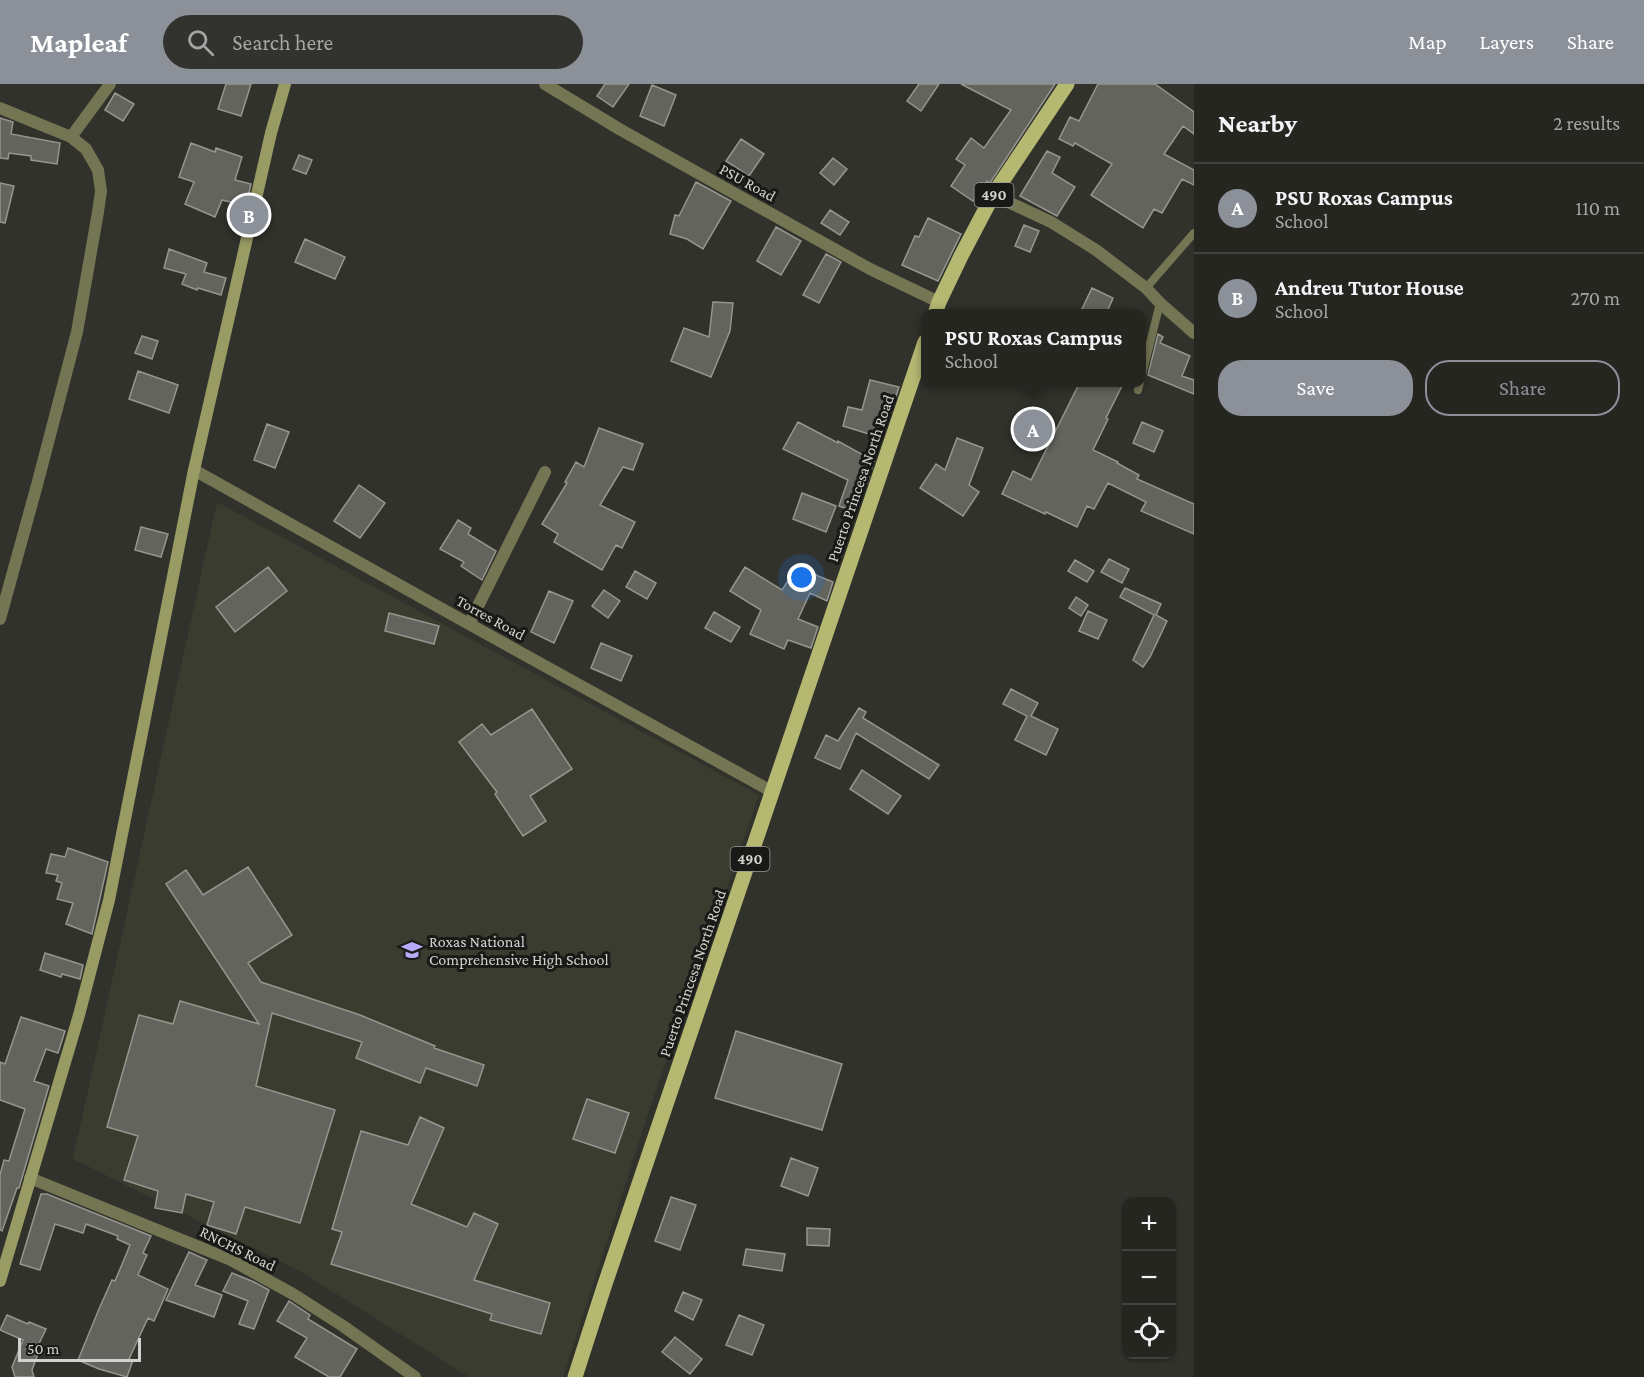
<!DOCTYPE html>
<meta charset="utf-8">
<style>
:root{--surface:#262621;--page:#32322e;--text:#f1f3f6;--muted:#a4a5a5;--line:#42433f;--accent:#8c9099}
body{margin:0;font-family:"Crimson Pro",serif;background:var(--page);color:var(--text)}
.controls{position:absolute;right:18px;bottom:18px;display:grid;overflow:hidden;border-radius:12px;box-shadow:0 2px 4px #0004}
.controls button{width:54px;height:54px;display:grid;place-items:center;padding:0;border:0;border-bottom:2px solid var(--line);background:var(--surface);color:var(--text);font:30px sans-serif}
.scale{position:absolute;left:18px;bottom:15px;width:123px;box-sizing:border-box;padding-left:6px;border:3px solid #d1d2ce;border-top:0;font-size:16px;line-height:21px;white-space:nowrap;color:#d1d2ce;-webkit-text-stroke:4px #191a17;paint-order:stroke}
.you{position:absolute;left:802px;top:494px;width:21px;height:21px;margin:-15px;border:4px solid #fff;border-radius:50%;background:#1a73e8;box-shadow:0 0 0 9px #1a73e833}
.badge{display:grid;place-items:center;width:39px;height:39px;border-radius:50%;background:var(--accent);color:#fff;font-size:20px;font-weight:700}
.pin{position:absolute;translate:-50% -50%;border:3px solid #fff;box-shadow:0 2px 6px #0006}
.popup{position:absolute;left:921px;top:225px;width:225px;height:78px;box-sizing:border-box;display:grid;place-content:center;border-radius:12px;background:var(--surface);filter:drop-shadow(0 2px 4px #0005);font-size:20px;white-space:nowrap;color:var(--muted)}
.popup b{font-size:22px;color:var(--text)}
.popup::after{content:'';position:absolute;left:50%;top:100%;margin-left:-12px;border:12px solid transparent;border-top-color:var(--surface)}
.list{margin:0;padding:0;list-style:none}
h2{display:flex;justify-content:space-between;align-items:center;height:78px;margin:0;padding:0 24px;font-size:26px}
h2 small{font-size:20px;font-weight:400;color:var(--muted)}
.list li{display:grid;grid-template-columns:39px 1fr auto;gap:18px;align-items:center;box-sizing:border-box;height:90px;padding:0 24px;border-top:2px solid var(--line)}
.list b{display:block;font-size:22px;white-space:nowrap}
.list p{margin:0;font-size:20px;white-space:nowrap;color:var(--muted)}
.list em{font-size:20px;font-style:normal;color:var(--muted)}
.actions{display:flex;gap:12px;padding:18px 24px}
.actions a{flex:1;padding:14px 0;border:2px solid var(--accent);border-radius:24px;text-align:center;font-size:21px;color:var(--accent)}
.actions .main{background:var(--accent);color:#fff}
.icon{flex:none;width:33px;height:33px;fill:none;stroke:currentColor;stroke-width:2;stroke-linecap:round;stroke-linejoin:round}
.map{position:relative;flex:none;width:1194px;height:1293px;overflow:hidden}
header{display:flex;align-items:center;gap:36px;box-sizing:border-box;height:84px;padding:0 30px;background:var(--accent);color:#fff}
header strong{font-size:28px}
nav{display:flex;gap:33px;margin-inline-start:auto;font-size:21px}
.search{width:420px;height:54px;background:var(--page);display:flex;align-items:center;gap:15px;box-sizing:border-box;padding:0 21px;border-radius:33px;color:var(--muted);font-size:22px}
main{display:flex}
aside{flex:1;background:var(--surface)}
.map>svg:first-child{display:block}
.built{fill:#3b3c30}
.building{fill:#63645d;stroke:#95968e;stroke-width:1.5}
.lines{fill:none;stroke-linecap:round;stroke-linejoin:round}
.lane{stroke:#737553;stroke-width:8}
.street{stroke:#737553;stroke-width:12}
.secondary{stroke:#989b64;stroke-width:12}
.primary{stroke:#b4b871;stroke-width:15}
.labels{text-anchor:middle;stroke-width:6;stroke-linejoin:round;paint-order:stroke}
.shield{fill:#191a17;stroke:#9a9b97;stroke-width:1.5}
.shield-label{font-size:15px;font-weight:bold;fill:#d1d2ce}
.street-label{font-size:16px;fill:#d1d2ce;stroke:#191a17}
.poi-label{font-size:16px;fill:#d1d2ce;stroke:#191a17;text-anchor:start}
</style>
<header>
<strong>Mapleaf</strong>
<div class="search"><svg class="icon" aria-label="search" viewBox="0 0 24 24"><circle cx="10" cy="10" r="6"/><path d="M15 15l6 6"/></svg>Search here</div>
<nav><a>Map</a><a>Layers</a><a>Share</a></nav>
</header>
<main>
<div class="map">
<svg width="1194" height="1293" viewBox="0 0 1194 1293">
<rect width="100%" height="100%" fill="#32322c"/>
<path class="built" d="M217 418 759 711 651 1021 563 1293H469L298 1186 73 1075Z"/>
<path class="building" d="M226 0H251L241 32 218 25Z
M605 0H629L613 23 597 12Z
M919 0H939L921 27 907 17Z
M961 0H1055L990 99 987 97 973 117 951 102 965 81 956 75 971 54 984 64 1011 26Z
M1098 0H1155L1194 28V50L1183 42 1164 70 1194 86V101L1182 95 1162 129 1154 125 1143 144 1091 111 1112 80 1075 59 1073 62 1059 55 1070 33 1079 37Z
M652 1 676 11 664 42 640 32Z
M115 9 134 20 123 37 105 26Z
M0 34 13 38 11 50 60 59 57 80 31 76V72L9 69 8 75 0 74Z
M741 55 764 70 749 92 726 77Z
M191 59 215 68 216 64 242 73 235 96 251 100 246 122 222 116 215 133 185 120 194 98 179 93Z
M1047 67 1060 73 1052 89 1075 103 1057 132 1020 112Z
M299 71 312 76 306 90 293 85Z
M833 74 847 85 834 101 820 89Z
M696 98 731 117 703 165 687 155 670 150 675 131 679 132Z
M0 99 14 102 5 139 0 138Z
M830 126 849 138 840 151 821 139Z
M928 134 961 150 938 197 902 181 915 152 919 153Z
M1024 141 1039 147 1030 168 1015 162Z
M776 143 801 157 781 191 757 177Z
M305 155 345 173 335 195 295 178Z
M169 165 207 179 204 188 226 194 221 211 198 204 197 206 182 200 186 190 164 184Z
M826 170 841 178 819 219 803 211Z
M1092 204 1113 214 1106 230H1092L1082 225Z
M713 218 733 219 730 247 711 293 671 277 684 244 709 253Z
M1158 250 1163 253 1160 259 1190 272 1182 292 1194 296V310L1148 291Z
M142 252 158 257 152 275 135 269Z
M138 287 178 301 169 329 129 315Z
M870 296 899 303 882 354 843 342 848 323 862 326Z
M1080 298H1124L1106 334 1108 335 1093 366 1118 378 1117 379 1139 391 1137 395 1194 420V450L1141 427 1146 418 1108 399 1094 425 1087 422 1077 443 1046 428 1045 430 1002 410 1013 387 1031 396Z
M798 338 838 359V357L874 377 866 402 860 399 850 426 839 422 848 396 783 365Z
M1142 338 1163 347 1154 368 1133 359Z
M267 340 289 348 275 384 254 376Z
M599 344 643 360 633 386 623 383 600 421 635 438 622 464 616 461 602 486 554 458 558 450 542 440 567 399 565 398 576 378 584 383Z
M957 354 983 364 969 401 979 408 963 432 920 404 936 380 945 386Z
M359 401 385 419 360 454 334 437Z
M802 409 836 422 826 448 793 435Z
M458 436 471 444 468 450 496 467 482 496 461 482 464 478 440 465Z
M141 443 168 450 161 473 135 466Z
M1109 475 1129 485 1122 499 1101 488Z
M1075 476 1094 487 1087 498 1068 487Z
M799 480 818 492 833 498 827 517 810 509 798 535 818 543 811 564 788 556 784 565 750 550 761 526 730 507 745 483 782 506Z
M268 483 287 507 235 548 216 523Z
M635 487 656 499 647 515 626 503Z
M1125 504 1161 520 1156 531 1167 537 1150 573 1143 583 1133 576 1154 531 1120 513Z
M604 506 620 517 608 534 592 522Z
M549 507 573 517 554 559 531 548Z
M1076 513 1088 521 1081 532 1069 524Z
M1088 527 1107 536 1098 555 1079 547Z
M714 528 740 543 731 558 705 544Z
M389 529 439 542 434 560 385 547Z
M601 559 632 572 621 597 591 584Z
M1011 605 1038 619 1031 632 1058 645 1046 671 1015 656 1027 632 1003 620Z
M859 624 866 628 863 634 939 681 929 695 856 649 840 685 815 674 826 651 838 657Z
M532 625 572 685 530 712 546 737 523 752 495 710 497 708 459 658 482 640 491 651Z
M862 686 901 712 888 730 850 705Z
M68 764 108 778 92 850 66 840 73 819 57 815 62 799 56 797 58 791 46 789 51 770 65 773Z
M248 783 292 851 248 879 261 898 360 931 435 962 434 964 484 981 477 1002 426 984 420 999 356 974 362 958 272 929 256 1002 335 1026 300 1139 245 1123 236 1150 207 1141 214 1118 186 1110 182 1129 155 1124 158 1107 124 1096 138 1052 107 1043 139 931 173 940 180 917 259 940 166 800 186 786 203 811Z
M45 869 83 881 80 895 62 890 61 893 40 886Z
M21 933 65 947 58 969 46 965 34 997 49 1002 19 1104H17L2 1147 0 1146V1091L4 1076 9 1077 25 1025 0 1016V978L5 980Z
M736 947 842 980 822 1046 715 1014Z
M587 1015 629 1029 615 1069 573 1055Z
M420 1033 444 1044 411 1120 467 1143 474 1129 498 1140 474 1196 550 1219 541 1250 490 1236 492 1230 331 1180 342 1148 332 1145 361 1047 408 1061Z
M791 1074 818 1084 808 1112 781 1102Z
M41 1110H47L151 1152 143 1169 147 1171 138 1191 168 1205 154 1237 148 1234 129 1275 133 1276 127 1293 99 1285 78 1276 99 1225 112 1196 115 1197 130 1161 117 1155 118 1152 86 1140 83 1149 55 1140 40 1186 20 1180Z
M671 1113 696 1121 680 1166 655 1157Z
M807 1144 830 1145 829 1162 807 1161Z
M746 1165 785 1170 782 1187 743 1181Z
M189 1168 207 1176 195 1201 222 1211 214 1233 166 1216Z
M232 1189 254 1198 269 1206 254 1245 239 1240 248 1217 223 1207Z
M683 1208 702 1216 693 1236 675 1227Z
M289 1217 310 1231 308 1235 357 1265 340 1293H329L295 1273 307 1254 277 1237Z
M7 1231 28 1240 29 1238 46 1245 36 1266 39 1267 32 1286 34 1293H15L12 1283 23 1256 0 1246Z
M739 1231 764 1241 752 1271 726 1261Z
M675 1253 702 1275 690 1290 662 1268Z"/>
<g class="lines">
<path class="lane" d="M1146 204 1194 149
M1141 295 1160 219
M1138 306 1140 298"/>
<path class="street" d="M545 0 621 46 870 185 939 218
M0 24 71 53 110 0
M993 111 1051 138 1096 166 1146 204 1160 219 1194 249
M194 386 469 540 773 708
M0 535 37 401 77 248 98 128 101 107 98 86 86 65 71 53
M469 540 545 388
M30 1094 231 1176 293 1210 343 1242 415 1293"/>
<path class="secondary" d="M0 1197 79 931 109 816 194 386 271 49 285 0"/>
<path class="primary" d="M935 230 939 218 961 172 993 111 1067 0
M575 1293 604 1203 925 258"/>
</g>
<defs>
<g id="school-bare" transform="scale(1.62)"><path d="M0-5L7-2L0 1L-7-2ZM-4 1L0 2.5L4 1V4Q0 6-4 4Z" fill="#b7abf8" stroke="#191a17" stroke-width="2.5" paint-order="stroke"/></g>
</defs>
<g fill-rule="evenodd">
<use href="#school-bare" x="412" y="866"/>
</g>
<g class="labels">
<g class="shield">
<rect x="974.5" y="99" width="39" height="24" rx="4.5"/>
<rect x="730.5" y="763" width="39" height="24" rx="4.5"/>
</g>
<g class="shield-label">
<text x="994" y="116">490</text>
<text x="750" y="780">490</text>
</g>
<g class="street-label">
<text transform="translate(748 98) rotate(29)" y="6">PSU Road</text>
<text transform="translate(860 394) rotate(-71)" y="6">Puerto Princesa North Road</text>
<text transform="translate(491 533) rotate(29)" y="6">Torres Road</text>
<text transform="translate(692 889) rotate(-71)" y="6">Puerto Princesa North Road</text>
<text transform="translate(238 1164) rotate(26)" y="6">RNCHS Road</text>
</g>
<g class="poi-label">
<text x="429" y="863">Roxas National<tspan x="429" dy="18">Comprehensive High School</tspan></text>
</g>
</g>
</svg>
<div class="controls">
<button>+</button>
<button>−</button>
<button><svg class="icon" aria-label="locate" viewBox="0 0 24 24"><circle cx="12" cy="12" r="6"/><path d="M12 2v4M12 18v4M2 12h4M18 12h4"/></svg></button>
</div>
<div class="scale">50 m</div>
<div class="you"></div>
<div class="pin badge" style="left:1033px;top:345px">A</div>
<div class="popup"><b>PSU Roxas Campus</b>School</div>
<div class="pin badge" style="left:249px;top:131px">B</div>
</div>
<aside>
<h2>Nearby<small>2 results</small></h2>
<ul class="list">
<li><span class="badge">A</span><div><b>PSU Roxas Campus</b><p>School</p></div><em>110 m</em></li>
<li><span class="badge">B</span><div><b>Andreu Tutor House</b><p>School</p></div><em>270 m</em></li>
</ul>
<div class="actions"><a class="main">Save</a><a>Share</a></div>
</aside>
</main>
